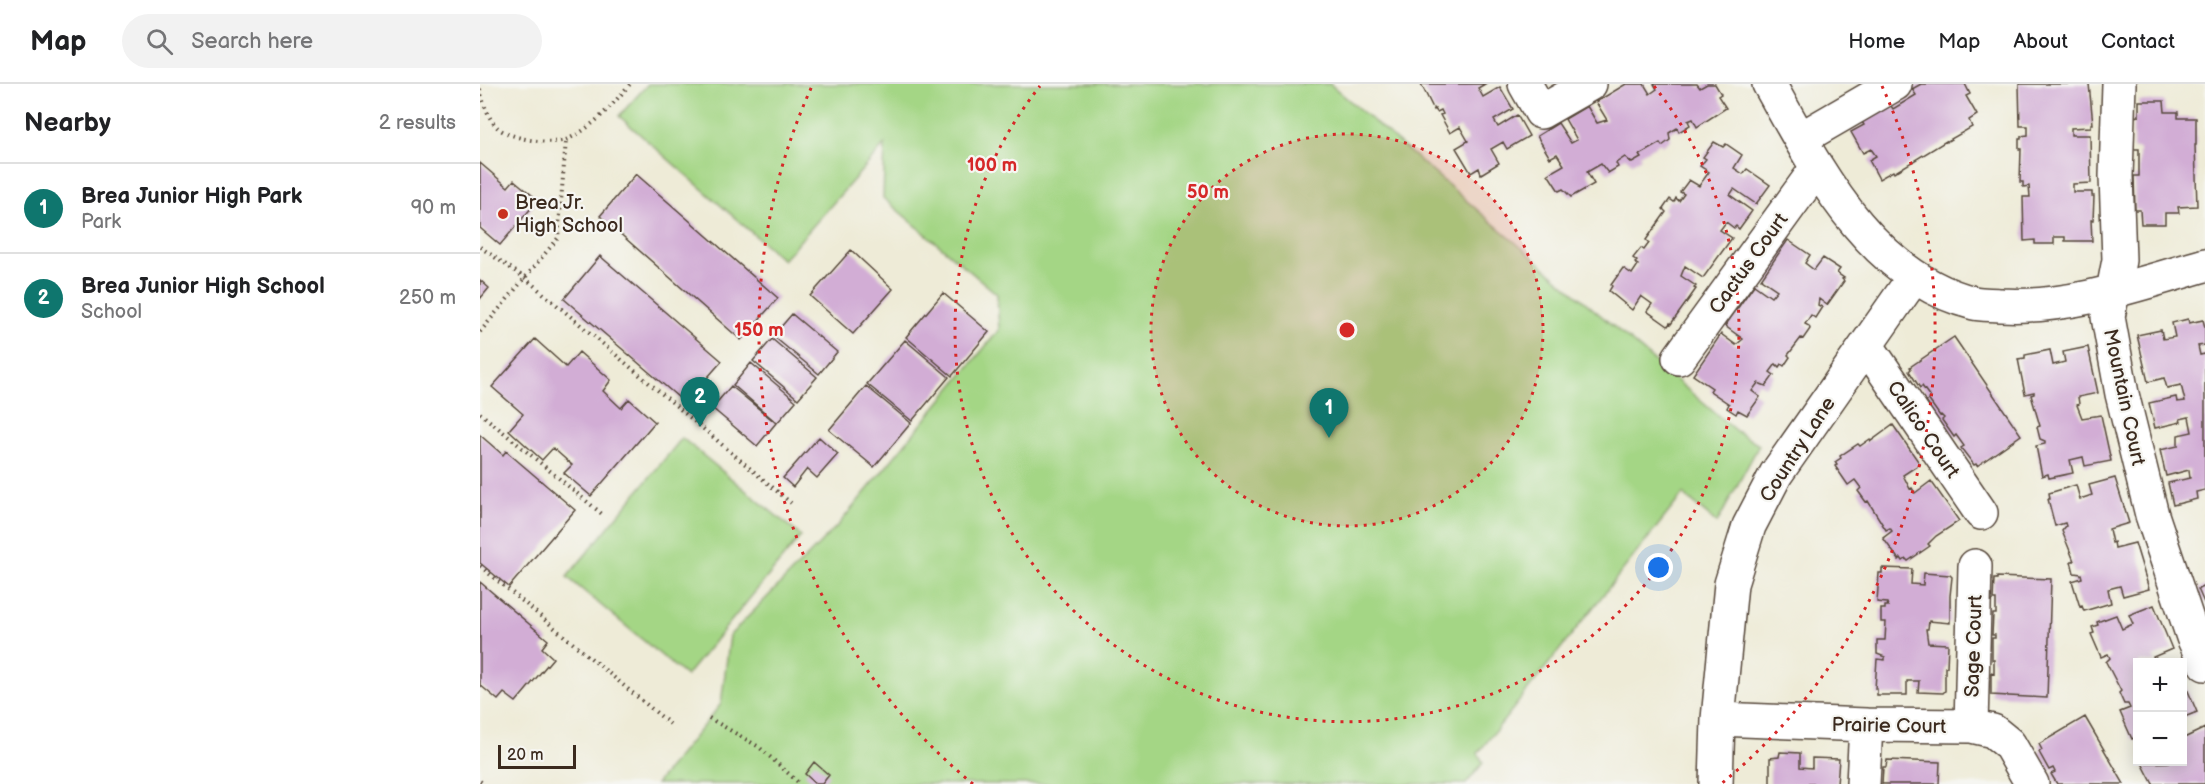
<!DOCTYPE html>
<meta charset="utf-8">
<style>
:root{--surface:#fff;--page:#f2f2f2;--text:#202124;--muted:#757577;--line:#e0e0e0;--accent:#0f766e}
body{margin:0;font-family:"Balsamiq Sans",sans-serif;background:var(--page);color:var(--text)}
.controls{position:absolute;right:18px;bottom:18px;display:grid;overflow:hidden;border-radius:0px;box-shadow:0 3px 15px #0003}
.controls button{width:54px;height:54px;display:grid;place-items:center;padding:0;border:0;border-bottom:2px solid var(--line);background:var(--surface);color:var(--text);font:30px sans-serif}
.scale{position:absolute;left:18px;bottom:15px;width:78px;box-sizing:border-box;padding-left:6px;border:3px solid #3b2a1e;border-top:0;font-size:16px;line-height:21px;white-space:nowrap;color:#3b2a1e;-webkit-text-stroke:4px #f6f6f2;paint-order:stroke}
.you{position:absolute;left:1179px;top:484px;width:21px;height:21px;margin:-15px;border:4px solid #fff;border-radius:50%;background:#1a73e8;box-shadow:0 0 0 9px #1a73e833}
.badge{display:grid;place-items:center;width:39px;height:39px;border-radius:50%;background:var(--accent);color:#fff;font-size:20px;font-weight:700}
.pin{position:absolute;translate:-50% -50px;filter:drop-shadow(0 2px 3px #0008)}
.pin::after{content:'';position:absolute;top:32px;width:21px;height:18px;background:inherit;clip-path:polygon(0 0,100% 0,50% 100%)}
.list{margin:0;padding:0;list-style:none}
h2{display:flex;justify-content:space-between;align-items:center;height:78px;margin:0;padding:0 24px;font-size:26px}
h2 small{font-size:20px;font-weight:400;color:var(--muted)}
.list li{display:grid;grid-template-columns:39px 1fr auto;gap:18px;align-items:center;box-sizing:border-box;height:90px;padding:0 24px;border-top:2px solid var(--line)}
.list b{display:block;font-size:22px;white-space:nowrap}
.list p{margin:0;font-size:20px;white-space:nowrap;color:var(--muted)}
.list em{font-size:20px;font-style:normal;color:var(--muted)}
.icon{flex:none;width:33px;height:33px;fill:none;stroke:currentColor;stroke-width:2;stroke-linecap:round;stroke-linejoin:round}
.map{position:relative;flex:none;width:1725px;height:700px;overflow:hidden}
header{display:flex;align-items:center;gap:36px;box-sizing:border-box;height:84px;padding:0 30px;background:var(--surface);border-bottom:2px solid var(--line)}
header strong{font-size:28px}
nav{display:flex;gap:33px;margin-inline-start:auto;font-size:21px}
.search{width:420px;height:54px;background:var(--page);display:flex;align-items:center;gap:15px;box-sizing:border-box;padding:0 21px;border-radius:33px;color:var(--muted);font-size:22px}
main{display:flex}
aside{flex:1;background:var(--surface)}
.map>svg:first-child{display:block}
.green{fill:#a4d685;stroke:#708052;stroke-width:1.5}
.building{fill:#d2add5}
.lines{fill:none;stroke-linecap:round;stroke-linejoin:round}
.minor-casing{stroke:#56473a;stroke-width:36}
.path{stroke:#56473a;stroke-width:4;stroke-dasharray:1.5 4.5;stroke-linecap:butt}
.minor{stroke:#fff;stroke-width:33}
.ring{fill:none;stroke:#d62828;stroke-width:3;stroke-dasharray:3 6}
.poi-dot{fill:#c8321e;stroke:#f6f6f2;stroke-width:2}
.labels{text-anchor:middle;stroke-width:4.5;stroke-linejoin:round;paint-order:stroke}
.poi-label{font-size:20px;fill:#3b2a1e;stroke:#f6f6f2;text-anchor:start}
.street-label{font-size:20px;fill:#3b2a1e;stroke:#f6f6f2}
.centre{fill:#d62828;stroke:#f6f6f2;stroke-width:3}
.ring-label{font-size:18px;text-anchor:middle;font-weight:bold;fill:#d62828;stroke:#f6f6f2;stroke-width:4.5;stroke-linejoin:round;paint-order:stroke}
</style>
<header>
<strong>Map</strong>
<div class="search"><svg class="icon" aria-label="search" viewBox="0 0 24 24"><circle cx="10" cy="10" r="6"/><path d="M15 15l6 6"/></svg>Search here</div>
<nav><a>Home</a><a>Map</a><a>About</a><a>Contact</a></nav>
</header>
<main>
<aside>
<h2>Nearby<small>2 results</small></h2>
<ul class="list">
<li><span class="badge">1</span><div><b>Brea Junior High Park</b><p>Park</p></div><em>90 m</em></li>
<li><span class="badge">2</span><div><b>Brea Junior High School</b><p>School</p></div><em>250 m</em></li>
</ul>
</aside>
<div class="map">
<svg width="1725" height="700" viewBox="0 0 1725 700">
<rect width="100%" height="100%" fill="#f6f6f2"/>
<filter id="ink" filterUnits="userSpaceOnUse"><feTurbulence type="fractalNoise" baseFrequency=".0167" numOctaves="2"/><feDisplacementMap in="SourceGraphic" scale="12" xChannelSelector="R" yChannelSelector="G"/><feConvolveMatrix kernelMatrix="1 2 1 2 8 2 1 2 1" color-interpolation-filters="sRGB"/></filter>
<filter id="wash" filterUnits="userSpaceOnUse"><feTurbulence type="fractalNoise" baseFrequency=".008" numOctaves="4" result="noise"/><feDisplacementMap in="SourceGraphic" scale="24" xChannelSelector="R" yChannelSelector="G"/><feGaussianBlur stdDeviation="1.35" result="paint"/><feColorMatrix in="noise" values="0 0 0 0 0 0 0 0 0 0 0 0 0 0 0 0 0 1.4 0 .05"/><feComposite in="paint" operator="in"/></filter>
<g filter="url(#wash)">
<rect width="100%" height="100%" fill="#eeebd7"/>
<path class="green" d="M168 0H850L1256 347 1279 361 1237 439 1203 410 998 669 1003 679 986 700H176L241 620 250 551 359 440 519 246 517 210 403 114 405 60 303 176 139 32Z
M202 354 321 452 206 592 87 493Z"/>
<g id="blocks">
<path class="building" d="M941 0H1005L998 4 1003 13 1020 3 1033 25 1014 36 1018 43 1037 31 1049 52 1027 65 1023 58 1011 65 1019 79 1001 90 999 84 991 89 976 64 988 57 980 43 970 49 960 31 963 30 961 26 957 28 955 25 954 26Z
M1146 0H1164L1170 10 1177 5 1174 0H1217L1220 4 1227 0H1235L1241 10 1238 12 1246 24 1217 43 1213 35 1208 37 1210 41 1199 48 1197 44 1189 49 1190 56 1182 62 1180 59 1159 71 1161 74 1152 79 1145 73 1136 79 1138 83 1128 89 1121 80 1107 88 1114 100 1091 113 1083 105 1079 107 1068 90 1084 81 1077 70 1070 74 1057 52 1078 39 1091 59 1097 56 1085 35 1107 22 1117 39 1127 36 1116 18Z
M1441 0H1485L1490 10 1486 12 1497 31 1489 36 1492 43 1466 58V57L1414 89 1413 87 1399 95 1389 76 1396 72 1391 65 1383 69 1371 48 1384 41 1380 35 1409 19 1413 25 1436 11 1432 5Z
M1539 0H1609L1613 40H1611V43L1591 44V51H1610L1611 99 1593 100V108H1612V112H1614L1613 136H1611L1612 157H1585V153H1574V160H1555V156L1544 157 1543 113H1550L1549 102 1543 103V98H1540L1541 65H1539V55H1541V52L1548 51V42H1540Z
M1659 17H1684L1685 28H1698V34H1716V61H1715L1717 122 1698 123 1699 129H1685V140H1661L1660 126H1655L1654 92H1659V65H1653V33L1659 32Z
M1234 58 1243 63 1246 60 1262 71 1254 84 1263 90 1267 85 1290 101 1276 120 1254 105 1250 111 1272 127 1259 145 1256 142 1254 144 1246 138 1240 146 1252 154 1223 194 1205 182 1201 192 1216 202 1214 204 1216 205 1191 240 1190 239 1188 242 1167 227 1172 220 1161 212 1152 226 1129 207 1132 202 1131 201 1143 184 1152 190 1158 181 1155 179 1157 177 1153 174 1161 164 1164 166 1169 159 1166 156 1186 128 1183 125 1190 115 1194 118 1196 114 1199 117 1204 110 1200 108 1209 96 1219 102 1229 88 1220 82 1226 75 1223 73Z
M0 79 28 103 34 96 58 116 20 161 0 144Z
M156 90 298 214 261 256 120 132Z
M1308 156 1330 171 1325 179 1334 186 1343 174 1360 185 1357 189 1364 194 1362 195 1364 197 1347 221 1339 215 1338 221 1342 223 1335 234 1331 231 1325 240 1329 242 1330 245 1323 255 1321 254 1308 271 1310 273 1304 282 1301 280 1299 283 1296 280 1290 288 1294 291 1286 302 1278 299 1272 307 1280 313 1267 331 1258 326 1256 330 1247 324 1249 320 1230 307 1232 304 1213 291 1241 250 1256 261 1263 255 1245 242 1274 201 1291 213 1297 206 1281 195Z
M371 166 413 205 373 250 330 212Z
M120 172 242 277 205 319 84 215Z
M0 196 9 204 0 215Z
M463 209 509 248 472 292 426 253Z
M312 230 357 268 339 290 293 252Z
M1708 235 1709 239 1723 236 1725 243V261L1718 262 1720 271 1725 270V406L1716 408 1717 415 1693 421 1688 399 1710 394 1709 386 1686 392 1680 366 1698 362V351L1712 348 1709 333 1700 335 1701 338 1675 344 1669 319 1696 313 1697 318 1705 317 1701 301 1687 304 1684 294 1668 298 1657 251 1681 246 1683 255 1695 253 1692 239Z
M1474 253 1541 351 1497 382 1496 380 1494 381 1481 364 1484 362 1476 351 1474 353 1462 336 1464 334 1461 331 1460 332 1448 315 1450 313 1442 302 1440 304 1429 287 1431 285 1430 283Z
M55 255 86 283 99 268 131 296 123 307 141 324 149 315 175 338 111 412 84 389 92 381 73 364 62 376 29 346 43 330 12 303Z
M292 255 337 293 318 315 273 277Z
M425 256 469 293 432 337 387 300Z
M1608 263 1618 309 1598 313 1599 320 1597 321 1602 334 1621 331 1631 377 1605 382 1603 373 1590 376 1593 389 1569 394 1568 390 1562 392 1556 362 1565 360V357L1560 355 1557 343 1560 342 1551 311 1554 310V308L1545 310 1538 275 1545 274V271L1570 266 1573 281 1585 278 1583 268Z
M271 279 316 317 297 339 253 301Z
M251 302 296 339 277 362 232 324Z
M386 302 431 339 394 383 349 346Z
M1413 341 1440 380 1423 391 1430 405 1432 404 1435 409 1451 397 1479 437 1456 452 1448 460 1450 462 1428 477 1426 475 1423 477 1421 474 1419 476 1403 454 1412 447 1410 444 1406 446 1388 417 1386 418 1378 407 1381 404 1375 396 1368 401 1355 382 1357 381 1355 378 1361 374 1360 372 1378 360 1380 362 1390 355 1391 357Z
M0 351 23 371 26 367 95 426 29 503 0 479Z
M339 353 358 370 337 394 327 385 313 403 303 394Z
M1635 394 1649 439 1629 445 1632 459 1634 458 1635 464 1655 459 1669 505 1643 512 1640 502 1628 505 1631 519 1604 527 1602 522 1600 523 1592 497 1602 494 1601 490 1594 489 1591 477H1594L1582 447 1586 442 1585 439 1575 442 1568 415H1570L1569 409 1596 401 1600 415 1612 411 1609 401Z
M1402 484 1432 485 1431 500 1443 501 1444 489 1470 491 1472 493 1470 512V539L1449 537 1448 545H1446L1448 559 1468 560 1467 583H1465V607L1463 609 1438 608 1439 597H1427V611H1397V605H1395L1397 575 1405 576V573L1397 570V556H1405L1406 538H1401V525H1405V522H1408L1407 519 1397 518 1399 489H1402Z
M1517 493 1571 495 1567 614 1511 611V589L1514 590V576H1512V554H1515V551H1512L1513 530H1516V516H1513L1514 495H1517Z
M0 498 68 556 62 564 73 574 36 618 24 609 18 616 0 601Z
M1725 502V521L1718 505Z
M1674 521 1692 565 1673 573 1676 578H1658V656L1655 657 1654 654 1652 655 1640 628 1650 624 1648 620H1644L1639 609 1641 607 1626 578 1630 574 1628 570 1621 573 1611 550 1614 549 1612 543 1618 541 1617 538 1636 531 1642 545 1653 540 1649 531Z
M1702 593 1717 628 1702 634Z
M1605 633 1644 700H1577L1571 690 1575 688 1573 684 1569 686 1559 668 1562 666 1559 660Z
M1725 644V700H1673L1662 679 1702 678V667L1705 666 1702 655Z
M1300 668 1320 669V683L1332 684V674L1359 675 1357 700H1290V674L1299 673Z
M1407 676 1460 678 1459 700H1402L1403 683H1406Z
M334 678 349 691 342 700H336L325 690Z"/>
</g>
</g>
<g filter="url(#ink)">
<use href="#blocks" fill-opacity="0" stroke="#56473a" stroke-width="1.5"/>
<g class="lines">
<g class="minor-casing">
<path id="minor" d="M1045 0 1061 28 1110 0
M1289 0C1337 85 1390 193 1494 219 1502 221 1512 220 1521 221 1590 225 1659 200 1725 181
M1639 0 1636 92 1639 176 1628 233 1642 310 1672 431 1713 553 1725 580
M1320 55 1415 0
M1387 262 1501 429
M1199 274 1337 84
M1238 635 1386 641 1491 642 1513 647 1529 660 1552 700
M1491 642 1495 482
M1236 700 1238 635 1251 500 1269 442 1296 390 1434 193
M1383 700 1386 641"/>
</g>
<path class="path" d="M0 5C3 18 7 33 17 43 29 55 73 62 88 55 114 43 132 21 150 0
M0 163 45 194 311 419
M0 248 78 154 86 56
M0 329 122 430
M0 482 190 640
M229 634 279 663 320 700
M0 697 3 700"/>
<use href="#minor" class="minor"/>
</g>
</g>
<circle cx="867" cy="246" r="196" fill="#d62828" fill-opacity=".12"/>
<g class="ring">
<circle cx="867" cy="246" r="196"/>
<path d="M1174 2A392 392 0 1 1 560 2"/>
<path d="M493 700A588 588 0 0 1 332 2M1402 2A588 588 0 0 1 1241 700"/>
</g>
<circle class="poi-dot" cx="23" cy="130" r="6"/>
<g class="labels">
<g class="poi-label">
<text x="35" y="125">Brea Jr.<tspan x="35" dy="23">High School</tspan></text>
</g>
<g class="street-label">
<text transform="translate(1268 179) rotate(-54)" y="7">Cactus Court</text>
<text transform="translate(1645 313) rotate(78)" y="7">Mountain Court</text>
<text transform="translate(1444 345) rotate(56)" y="7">Calico Court</text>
<text transform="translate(1317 365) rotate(-57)" y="7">Country Lane</text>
<text transform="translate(1493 562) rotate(-88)" y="7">Sage Court</text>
<text transform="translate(1409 641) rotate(1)" y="7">Prairie Court</text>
</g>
</g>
<circle cx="867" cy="246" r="9" class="centre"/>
<g class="ring-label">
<text x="512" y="87">100 m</text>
<text x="728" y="114">50 m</text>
<text x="279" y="252">150 m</text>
</g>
</svg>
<div class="controls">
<button>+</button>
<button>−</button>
</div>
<div class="scale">20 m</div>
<div class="you"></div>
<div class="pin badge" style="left:849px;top:354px">1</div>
<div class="pin badge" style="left:220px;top:343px">2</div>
</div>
</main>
